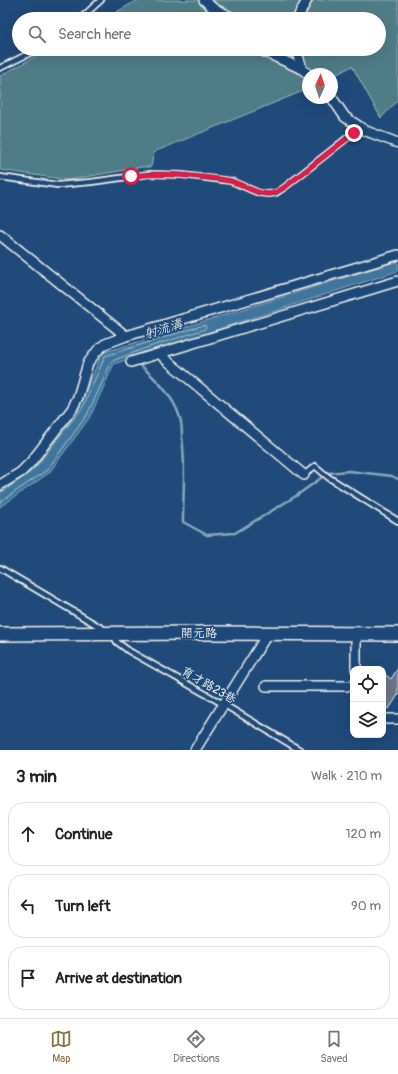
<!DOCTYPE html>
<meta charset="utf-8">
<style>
:root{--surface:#fff;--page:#f6f6f6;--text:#222;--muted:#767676;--line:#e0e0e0;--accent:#857141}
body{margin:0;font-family:Pangolin,"LXGW WenKai TC",sans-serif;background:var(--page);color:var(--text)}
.controls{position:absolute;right:12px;bottom:12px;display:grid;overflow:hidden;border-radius:8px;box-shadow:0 4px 16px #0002}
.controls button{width:36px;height:36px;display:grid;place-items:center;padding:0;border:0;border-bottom:1px solid var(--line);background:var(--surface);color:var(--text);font:20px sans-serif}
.compass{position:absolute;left:302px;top:68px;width:36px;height:36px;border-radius:50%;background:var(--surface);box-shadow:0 4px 16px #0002;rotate:3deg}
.stop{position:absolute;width:12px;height:12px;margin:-9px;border:3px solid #e11d48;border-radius:50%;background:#fff}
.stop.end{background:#e11d48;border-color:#fff;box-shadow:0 1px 4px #0008}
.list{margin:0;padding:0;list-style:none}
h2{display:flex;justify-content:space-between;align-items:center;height:52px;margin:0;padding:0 16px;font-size:17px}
h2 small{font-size:13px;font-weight:400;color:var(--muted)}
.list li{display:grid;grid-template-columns:26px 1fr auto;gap:12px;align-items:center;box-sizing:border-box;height:64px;margin:0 8px 8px;padding:0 8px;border:1px solid var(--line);border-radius:16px}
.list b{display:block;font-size:15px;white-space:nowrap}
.list em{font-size:13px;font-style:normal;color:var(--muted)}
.icon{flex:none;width:22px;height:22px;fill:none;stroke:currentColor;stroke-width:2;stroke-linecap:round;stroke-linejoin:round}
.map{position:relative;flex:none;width:398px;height:750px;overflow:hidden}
.search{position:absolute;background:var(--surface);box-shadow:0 4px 16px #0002;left:12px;right:12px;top:12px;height:44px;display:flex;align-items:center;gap:10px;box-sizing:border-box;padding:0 14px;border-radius:22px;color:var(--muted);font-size:15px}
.sheet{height:268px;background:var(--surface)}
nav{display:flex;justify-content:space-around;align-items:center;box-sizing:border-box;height:56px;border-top:1px solid var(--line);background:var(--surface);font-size:11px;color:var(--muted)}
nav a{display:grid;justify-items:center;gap:2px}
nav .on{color:var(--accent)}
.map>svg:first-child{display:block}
.green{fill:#507d87;stroke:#a2b7b8}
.water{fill:#41769e;stroke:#89a7bc}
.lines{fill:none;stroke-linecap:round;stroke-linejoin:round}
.shore{stroke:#acc0ca;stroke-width:1}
.stream{stroke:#89a7bc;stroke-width:2.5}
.building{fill:#6c758d;stroke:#f4f1e8}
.lane-casing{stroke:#f4f1e8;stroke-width:8}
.street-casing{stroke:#f4f1e8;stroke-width:12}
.secondary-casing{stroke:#f4f1e8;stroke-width:16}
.lane{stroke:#1f4a7a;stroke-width:4.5}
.street{stroke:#1f4a7a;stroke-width:9}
.secondary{stroke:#1f4a7a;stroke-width:13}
.route{stroke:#e11d48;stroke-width:5}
.labels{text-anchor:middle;stroke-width:3.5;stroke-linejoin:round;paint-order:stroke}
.street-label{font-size:12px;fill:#f4f1e8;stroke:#1f4a7a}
.water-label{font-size:13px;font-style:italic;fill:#d9dfdd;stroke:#1f4a7a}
</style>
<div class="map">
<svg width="398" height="750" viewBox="0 0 398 750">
<rect width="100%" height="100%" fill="#1f4a7a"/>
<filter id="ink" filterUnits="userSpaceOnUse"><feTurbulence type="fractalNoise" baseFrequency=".025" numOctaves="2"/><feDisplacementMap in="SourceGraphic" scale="8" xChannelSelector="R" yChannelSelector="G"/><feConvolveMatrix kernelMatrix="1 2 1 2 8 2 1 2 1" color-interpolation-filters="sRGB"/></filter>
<g filter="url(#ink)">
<path class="green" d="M138 0H398V100L381 118 352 66 332 77V74H308V89L154 152 151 167H142L68 180 0 170V76L49 49H379V19H104Z"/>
<path class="water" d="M398 261V271L145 353 114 364 90 417 49 473 0 507V489L30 468 80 404 102 353Z"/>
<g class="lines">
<path class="shore" d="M0 492 4 491 33 470 83 407 105 356 204 325 206 326 205 329 143 349 112 361 87 415 47 470 0 502"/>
<path class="stream" d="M138 363C155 378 174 396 180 418 182 424 182 431 182 437 186 465 183 494 183 522L207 535 235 533 296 496 328 473 349 471 392 476 398 479"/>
</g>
<path class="building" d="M398 668V695L389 709 383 706V673L391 679Z"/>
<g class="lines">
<g class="lane-casing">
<path id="lane" d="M80 19 101 0
M0 68 38 49
M0 177 58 185 91 182 150 174 182 175 231 181 259 193 269 194 276 193 285 187 361 127
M304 475 315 466 328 477 398 521
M0 568 105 630
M113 635 117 642 129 651 223 704 300 750"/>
</g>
<g class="street-casing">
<path id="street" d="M204 0 213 8 235 19
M297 19 307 0
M263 49 265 52 302 69 308 74
M296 49 302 69
M332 98 345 117 366 131 398 143
M0 235 126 336
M160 353 164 358 304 475
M131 362 398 281
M0 485 21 472 31 462 72 409 78 397 88 363 97 351 105 344 126 336 398 255
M356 634V669
M266 686H353
M383 719H398
M195 750 268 633"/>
</g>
<g class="secondary-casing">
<path id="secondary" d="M0 634 211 633 398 634"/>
</g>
<use href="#lane" class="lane"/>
<use href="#street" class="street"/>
<use href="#secondary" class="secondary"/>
</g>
</g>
<g class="lines" filter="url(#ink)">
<path class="route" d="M131 176C155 173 178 175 202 177 212 178 221 179 230 181 243 184 255 194 268 194 274 194 280 190 285 187L354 133"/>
</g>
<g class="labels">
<g class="street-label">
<text x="199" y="637">開元路</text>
<text transform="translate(209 685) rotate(30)" y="4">育才路23巷</text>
</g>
<g class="water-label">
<text transform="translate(163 328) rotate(-17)" y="5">射流溝</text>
</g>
</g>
</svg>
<div class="controls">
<button><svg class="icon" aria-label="locate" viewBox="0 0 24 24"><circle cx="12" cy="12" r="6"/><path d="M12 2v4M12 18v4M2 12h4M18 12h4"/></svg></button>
<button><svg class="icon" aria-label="layers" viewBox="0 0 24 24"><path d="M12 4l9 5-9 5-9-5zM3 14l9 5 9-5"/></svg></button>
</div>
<svg class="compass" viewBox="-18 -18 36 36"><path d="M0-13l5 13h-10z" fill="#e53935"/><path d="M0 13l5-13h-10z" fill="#767676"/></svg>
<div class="stop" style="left:131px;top:176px"></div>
<div class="stop end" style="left:354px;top:133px"></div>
<div class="search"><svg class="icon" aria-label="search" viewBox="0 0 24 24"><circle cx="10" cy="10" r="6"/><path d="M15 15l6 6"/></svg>Search here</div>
</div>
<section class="sheet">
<h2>3 min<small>Walk · 210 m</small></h2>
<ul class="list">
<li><svg class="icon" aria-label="ahead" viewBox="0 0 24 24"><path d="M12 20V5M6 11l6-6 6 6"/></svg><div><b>Continue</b></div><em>120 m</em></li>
<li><svg class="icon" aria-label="left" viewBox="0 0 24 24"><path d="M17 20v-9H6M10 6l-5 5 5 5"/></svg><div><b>Turn left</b></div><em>90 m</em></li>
<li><svg class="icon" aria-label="arrive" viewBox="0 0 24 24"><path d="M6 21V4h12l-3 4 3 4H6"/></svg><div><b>Arrive at destination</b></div></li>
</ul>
</section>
<nav>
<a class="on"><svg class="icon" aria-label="map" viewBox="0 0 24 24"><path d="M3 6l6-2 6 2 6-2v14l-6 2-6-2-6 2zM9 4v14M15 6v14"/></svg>Map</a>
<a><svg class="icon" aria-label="directions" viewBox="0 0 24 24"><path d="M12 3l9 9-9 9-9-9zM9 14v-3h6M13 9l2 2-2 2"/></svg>Directions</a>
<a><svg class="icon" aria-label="saved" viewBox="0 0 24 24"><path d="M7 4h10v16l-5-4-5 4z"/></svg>Saved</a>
</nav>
